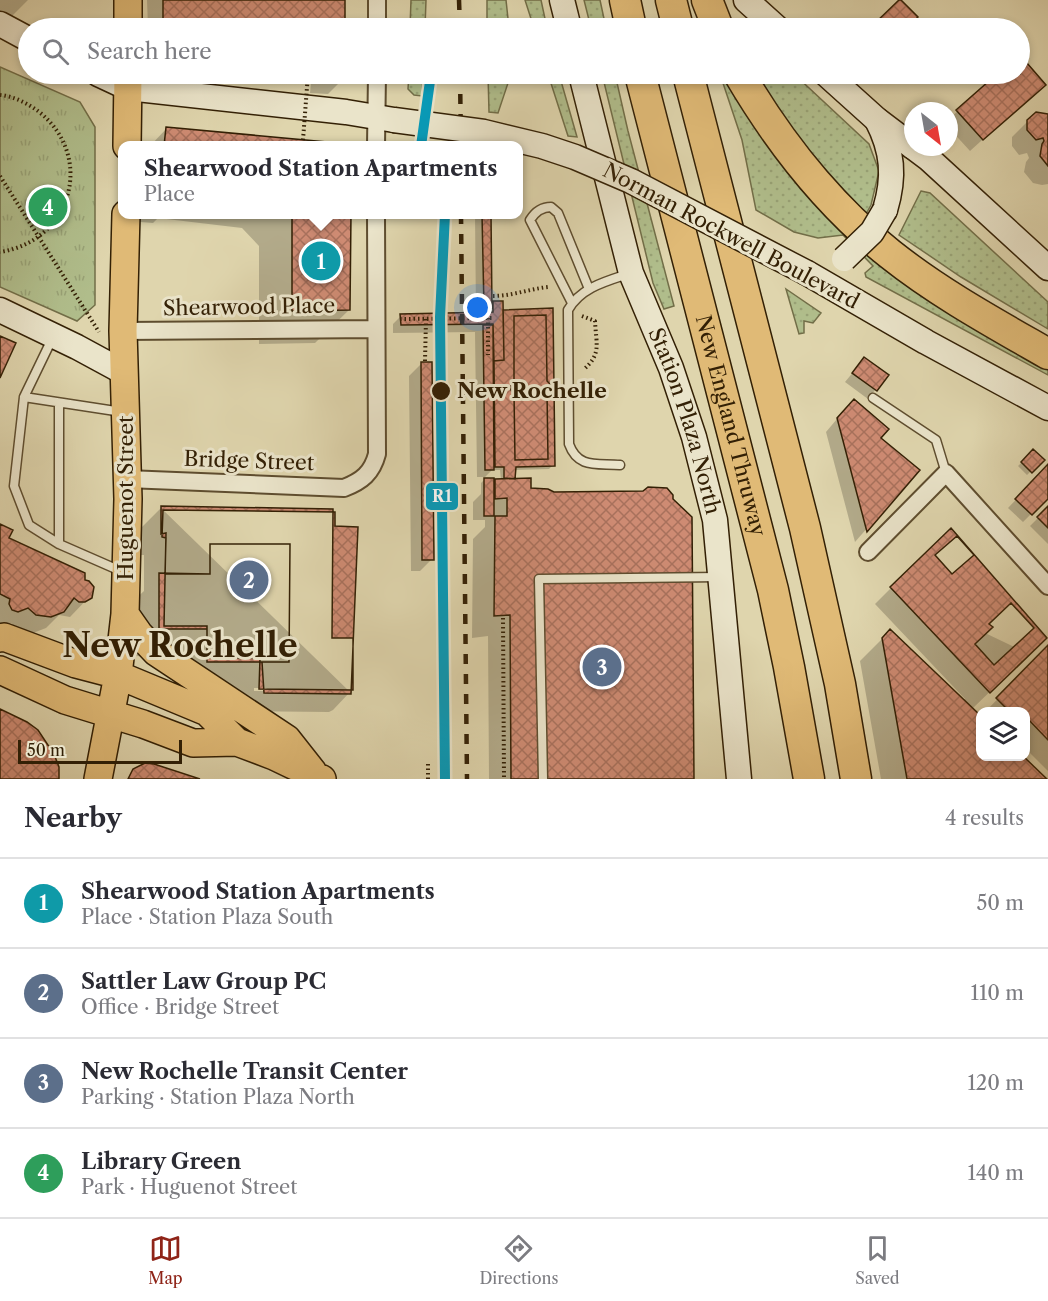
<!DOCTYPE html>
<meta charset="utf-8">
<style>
:root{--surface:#fff;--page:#f7f7f7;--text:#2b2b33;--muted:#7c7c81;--line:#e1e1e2;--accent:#8f2418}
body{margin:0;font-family:"Libre Caslon Text",serif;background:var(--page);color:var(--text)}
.controls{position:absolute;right:18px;bottom:18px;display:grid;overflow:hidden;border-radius:12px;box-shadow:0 3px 9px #0003}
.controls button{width:54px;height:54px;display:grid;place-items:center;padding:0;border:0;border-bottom:2px solid var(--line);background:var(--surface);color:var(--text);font:30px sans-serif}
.compass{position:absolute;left:904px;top:102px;width:54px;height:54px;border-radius:50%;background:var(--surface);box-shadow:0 3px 9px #0003;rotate:149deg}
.scale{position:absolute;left:18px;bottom:15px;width:164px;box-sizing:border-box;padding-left:6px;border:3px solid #332005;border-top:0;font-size:16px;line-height:21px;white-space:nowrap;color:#332005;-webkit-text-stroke:4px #eae4ca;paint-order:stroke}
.you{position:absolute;left:478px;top:308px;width:21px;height:21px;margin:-15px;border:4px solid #fff;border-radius:50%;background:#1a73e8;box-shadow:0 0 0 9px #1a73e833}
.badge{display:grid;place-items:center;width:39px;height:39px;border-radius:50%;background:var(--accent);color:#fff;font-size:20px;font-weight:700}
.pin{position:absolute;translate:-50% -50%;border:3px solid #fff;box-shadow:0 2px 6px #0006}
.popup{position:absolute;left:118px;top:141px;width:405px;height:78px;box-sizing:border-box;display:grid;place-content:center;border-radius:12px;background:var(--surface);filter:drop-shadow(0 2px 4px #0005);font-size:20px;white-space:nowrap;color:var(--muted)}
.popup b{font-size:22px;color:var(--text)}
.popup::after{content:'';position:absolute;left:50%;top:100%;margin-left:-12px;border:12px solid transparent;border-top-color:var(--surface)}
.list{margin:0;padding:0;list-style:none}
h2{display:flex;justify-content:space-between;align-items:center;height:78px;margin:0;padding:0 24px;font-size:26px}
h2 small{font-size:20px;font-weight:400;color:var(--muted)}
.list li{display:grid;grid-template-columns:39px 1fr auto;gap:18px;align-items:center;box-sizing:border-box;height:90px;padding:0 24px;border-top:2px solid var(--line)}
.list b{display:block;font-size:22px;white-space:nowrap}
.list p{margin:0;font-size:20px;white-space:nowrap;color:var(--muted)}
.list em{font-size:20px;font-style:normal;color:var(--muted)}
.icon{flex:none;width:33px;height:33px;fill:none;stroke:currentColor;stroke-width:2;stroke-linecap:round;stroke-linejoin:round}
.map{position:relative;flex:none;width:1048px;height:779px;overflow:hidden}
.search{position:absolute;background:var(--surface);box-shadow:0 3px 9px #0003;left:18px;right:18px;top:18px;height:66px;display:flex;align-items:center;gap:15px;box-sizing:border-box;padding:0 21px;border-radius:33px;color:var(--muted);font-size:22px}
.sheet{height:438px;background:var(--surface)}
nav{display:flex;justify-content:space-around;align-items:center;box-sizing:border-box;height:84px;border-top:2px solid var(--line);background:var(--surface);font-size:16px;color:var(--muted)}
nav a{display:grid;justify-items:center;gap:3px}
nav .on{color:var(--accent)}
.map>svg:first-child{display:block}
.grass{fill:url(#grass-dots);stroke:#726e48;stroke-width:1.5}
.park{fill:url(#park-tufts);stroke:#726e48;stroke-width:1.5}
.shadow{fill:#0003;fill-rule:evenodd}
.building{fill:url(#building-cross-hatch);stroke:#332005;stroke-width:1.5;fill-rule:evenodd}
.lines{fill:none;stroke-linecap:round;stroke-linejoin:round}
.lane-casing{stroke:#5e4d2f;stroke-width:11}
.street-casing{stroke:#5e4d2f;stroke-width:20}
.secondary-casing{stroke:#332005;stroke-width:27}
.primary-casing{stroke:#332005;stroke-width:30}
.highway-casing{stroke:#332005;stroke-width:33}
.path{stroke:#332005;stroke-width:4;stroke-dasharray:1.5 3;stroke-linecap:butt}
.lane{stroke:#eae4ca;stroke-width:8}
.street{stroke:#eae4ca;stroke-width:16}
.secondary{stroke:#eae4ca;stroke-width:24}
.primary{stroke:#e0ba76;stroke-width:27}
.highway{stroke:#e0ba76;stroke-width:30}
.rail{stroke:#332005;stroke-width:4.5;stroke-dasharray:10 10;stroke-linecap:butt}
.secondary-bridge-casing{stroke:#332005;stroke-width:27;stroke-linecap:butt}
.path-bridge{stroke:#332005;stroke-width:4;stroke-dasharray:1.5 3;stroke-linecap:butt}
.secondary-bridge{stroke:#eae4ca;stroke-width:24}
.rail-1-casing{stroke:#eae4ca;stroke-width:15}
.rail-1{stroke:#059bba;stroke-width:10}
.stop-dot{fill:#332005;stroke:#eae4ca;stroke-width:2}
.labels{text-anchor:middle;stroke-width:6;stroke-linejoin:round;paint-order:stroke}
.street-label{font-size:21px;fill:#332005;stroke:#eae4ca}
.stop-label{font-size:21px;font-weight:bold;fill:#332005;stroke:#eae4ca;text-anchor:start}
.town-label{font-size:33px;font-weight:bold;fill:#332005;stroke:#eae4ca}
.line-badge{stroke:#eae4ca;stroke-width:2}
.badge-label{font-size:16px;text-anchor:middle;font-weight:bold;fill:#fff}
</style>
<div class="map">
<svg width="1048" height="779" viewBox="0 0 1048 779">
<defs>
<pattern id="grass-dots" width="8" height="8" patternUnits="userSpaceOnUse" patternTransform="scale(1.5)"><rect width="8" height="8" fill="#b0bd8b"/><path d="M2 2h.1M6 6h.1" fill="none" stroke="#98a276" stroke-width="1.8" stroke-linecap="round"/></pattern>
<pattern id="park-tufts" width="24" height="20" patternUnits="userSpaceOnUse" patternTransform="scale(1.5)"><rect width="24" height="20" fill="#b0bd8b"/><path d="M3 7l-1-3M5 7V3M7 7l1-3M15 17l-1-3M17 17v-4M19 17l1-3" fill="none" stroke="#98a276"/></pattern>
<pattern id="building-cross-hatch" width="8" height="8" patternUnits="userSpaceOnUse" patternTransform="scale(1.5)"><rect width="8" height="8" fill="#ce8b73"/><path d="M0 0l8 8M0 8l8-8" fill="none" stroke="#a8715c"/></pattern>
</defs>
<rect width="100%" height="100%" fill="#dfd5ad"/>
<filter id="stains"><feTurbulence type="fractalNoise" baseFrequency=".00333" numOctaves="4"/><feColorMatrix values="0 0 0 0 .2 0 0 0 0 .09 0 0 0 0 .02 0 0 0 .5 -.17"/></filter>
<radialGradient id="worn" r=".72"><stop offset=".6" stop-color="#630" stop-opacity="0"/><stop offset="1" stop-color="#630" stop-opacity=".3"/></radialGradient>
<path class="grass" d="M411 0H426L425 28H410Z
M487 0H506L509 28H487Z
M525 0H541L547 28H534Z
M584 0H600L606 28H591Z
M409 74H423L422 96 414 95 408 89Z
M488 74H511L498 113 489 112Z
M548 74H559L577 137 568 136Z
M602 74H615L628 131 674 306 664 309 653 283Z
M758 74H794L869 144 879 171 871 205 866 214C826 170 784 127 758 74Z
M722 80 731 81 761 131 1048 368V375L866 277 865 273 873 266 843 235 818 238 794 232 756 210 742 140Z
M921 191 930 193 1048 302V329L961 277 899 235Z
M786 289 821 313 813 323 804 321V333L799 334Z"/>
<path class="park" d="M0 67 80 102 95 127V305L77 321 0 287Z"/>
<path class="shadow" d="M0 0H28L11 17 0 14Z
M147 0H344V28H148Z
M900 1 915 17 904 28H871Z
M1020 57 1044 84 970 151 949 128V119L999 74H1020Z
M163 74H344V78L328 94 310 93 311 83 209 82 168 79 166 74Z
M1048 116V184L1042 185 1033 183 1024 172 1026 162 1029 158 1027 153 1019 155 1012 146V137L1028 121Z
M167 128 339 146H150Z
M128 214H349V310L315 343 259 344V246L242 228 158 218 153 223 128 221Z
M475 214H489L491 302H501L502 311 553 465 549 469 514 470V480L530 490 693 779H489L488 636 472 638 473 539 485 527V520H473V502L481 494V483L485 479 493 483 495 480H501L500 470H492L485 477H477L475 332 393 333V324L401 316 476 314Z
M864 359 887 375 868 399 845 382Z
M422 363 432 559 420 571H411L409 376Z
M842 413 879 438 918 470 855 542 826 432Z
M1033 451 1042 460 1027 475 1018 466Z
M1048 466V497L1023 522 1008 508Z
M161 508 350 692 333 710 329 712 238 711V689H179L180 657 131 656V603L144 591V555H139V530ZM254 688H267L264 691H254Z
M1048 508V544L1030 526Z
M0 525 7 539 84 581 92 594 70 617 59 615 46 628 33 633 19 630 11 623 0 627Z
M891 588 1029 654 972 709 980 716V756L1044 779H881L860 661 890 631 963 700 965 699 875 604Z
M1048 647V771L1026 749V712H985Z"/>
<path class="building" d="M163 0H345V28H163Z
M899 0H901L918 17 906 28H876L873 25Z
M1020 55 1046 85 983 140 956 110 997 74H1020Z
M326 74H345V78H325Z
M1036 112 1048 114V166L1040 156 1042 144 1044 141 1043 138 1036 140 1027 130V120Z
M166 127 338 143 342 146H164Z
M292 214H351L350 310 292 311Z
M482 214H491L492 308 484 309Z
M493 301H503L504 360 494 361 493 324 401 325 400 314 493 312Z
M553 308 555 466 516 467 515 479 504 478V467H495L494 361 504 360 503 310ZM546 315 547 381 550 384V390L547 392 548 459 515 460 514 393 511 390V385L514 383V316Z
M546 315 547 381 550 384V390L547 392 548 459 515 460 514 393 511 390V385L514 383V316Z
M483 325H493L494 470H485Z
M0 336 16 343 0 378Z
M864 357 889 375 877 391 852 373Z
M421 362H432L434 560H422Z
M854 399 889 429 881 438 920 470 867 532 837 418Z
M1033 449 1045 460 1032 473 1021 462Z
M1048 464V499L1032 515 1015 499Z
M484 478H494V516H484Z
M531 478V488L548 489 554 492 643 491 648 487 667 488 673 495V499L692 517 694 779H511L510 615 494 616 495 516H507V498L495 499V479Z
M161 506 333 509 332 638H353V690L259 689 260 658H207V626H164L166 533 161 534Z
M1048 506V528L1037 517Z
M163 510 335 512V526L358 527 351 694 264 693 262 662H289L290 544H210V574H165L166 538 162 537Z
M0 524 13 530 9 538 85 573V580L89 581 94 587 92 598 85 602H79L74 598 64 612 51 617 36 615 28 608 18 612 12 610 9 604 10 599 0 594Z
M951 528 1047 638 990 693 890 587Z
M957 536 974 555 952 574 935 555Z
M210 544H290L289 662H207V629H159V573L210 574Z
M1011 603 1034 628 994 665 975 644 993 627 989 624Z
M890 629 980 715V756H1023L1047 779H907L882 638Z
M1048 645V740L1026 717V712H1010L996 698Z
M0 709 27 722 38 730 54 754 59 767V779H0Z
M145 763 154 764 200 779H128L133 769Z"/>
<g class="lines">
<g class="lane-casing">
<path id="lane" d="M572 303 530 220C535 212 542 207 551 207L558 213 589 289
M53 337 24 397 122 412
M24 397 14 486 29 525 59 544 123 572
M873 398 936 440 946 473
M620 465C597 463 578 469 569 444L568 310C581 287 607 281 631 273
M59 544V403
M543 779 539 579 720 577"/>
</g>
<g class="street-casing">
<path id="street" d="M377 28V0
M376 146 377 74
M123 331 376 329
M127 479 344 488C362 481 372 473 377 454L376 214
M868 552 946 473 1048 586"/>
</g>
<g class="secondary-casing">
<g id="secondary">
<path d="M562 0 569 28"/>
<path d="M746 0 777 28"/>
<path d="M0 24 28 39"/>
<path d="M98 74 128 88 346 112 394 120"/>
<path id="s1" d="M581 74 631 273 671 368 694 437 715 520 739 779"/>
<path d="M826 74 876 119 913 147"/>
<path d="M877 120C893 151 895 177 885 210"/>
<path d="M913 147 929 159 1048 268"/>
<path d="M807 273 926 342 1048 408"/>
<path d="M0 310 77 347 125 373"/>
</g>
</g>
<g class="primary-casing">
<path id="primary" d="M128 0V28
M127 146 128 74
M125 614 139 634 156 652 287 739 313 772
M0 638 4 637 76 664 118 675 207 712 237 742
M0 670 65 700 143 724 193 743 237 742 274 756 322 779
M98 779 118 675 125 614 128 499 123 331 126 214"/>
</g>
<g class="highway-casing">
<g id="highway">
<path d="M625 0 631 28"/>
<path d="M671 0 678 28"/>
<path d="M707 0 718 28"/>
<path id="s2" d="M640 74 773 590 789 667 809 779"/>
<path d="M688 74 805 528 840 684 856 779"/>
<path d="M739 74C779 142 828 205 890 254 939 293 994 323 1048 354"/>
</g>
</g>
<path class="path" d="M0 95C13 96 27 103 38 111 96 156 72 241 0 252
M0 176 99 332
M493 296C512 296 529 289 548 287
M582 316 595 321C596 344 602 354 583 370
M488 318V355
M425 361 426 319
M503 618 504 779
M428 779V762"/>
<use href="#lane" class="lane"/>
<use href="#street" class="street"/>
<use href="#secondary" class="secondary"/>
<use href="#primary" class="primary"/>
<use href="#highway" class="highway"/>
<path class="rail" d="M459 0 460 28
M460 74 461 146
M461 214 467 779"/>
<g class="secondary-bridge-casing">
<path id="secondary-bridge" d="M394 120 484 132 542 146 575 157 631 181 807 273
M844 259 872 232 885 210"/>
</g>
<path class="path-bridge" d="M303 140 308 74
M400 319 493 318"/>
<use href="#secondary-bridge" class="secondary-bridge"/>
<g class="rail-1-casing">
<path id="rail-1" d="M421 146 431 74
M445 214 440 317 445 779"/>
</g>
<use href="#rail-1" class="rail-1"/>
</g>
<circle class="stop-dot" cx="441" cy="391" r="10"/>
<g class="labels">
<g class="street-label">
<text transform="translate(731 236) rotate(28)" y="7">Norman Rockwell Boulevard</text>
<text transform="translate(249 307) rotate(-1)" y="7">Shearwood Place</text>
<text dy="7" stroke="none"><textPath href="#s1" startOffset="363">Station Plaza North</textPath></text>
<text dy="7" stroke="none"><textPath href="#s2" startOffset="363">New England Thruway</textPath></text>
<text transform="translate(249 461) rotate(2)" y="7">Bridge Street</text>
<text transform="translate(126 498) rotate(-90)" y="7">Huguenot Street</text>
</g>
<g class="stop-label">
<text x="457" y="398">New Rochelle</text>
</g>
<g class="town-label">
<text x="180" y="657">New Rochelle</text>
</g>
</g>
<rect class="line-badge" x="425" y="482" width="34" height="29" rx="6" fill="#059bba"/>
<g class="badge-label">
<text x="442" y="502">R1</text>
</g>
<rect width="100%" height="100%" filter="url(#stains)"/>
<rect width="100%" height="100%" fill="url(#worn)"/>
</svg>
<div class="controls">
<button><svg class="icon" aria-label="layers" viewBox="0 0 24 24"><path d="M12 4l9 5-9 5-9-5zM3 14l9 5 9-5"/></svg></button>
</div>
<svg class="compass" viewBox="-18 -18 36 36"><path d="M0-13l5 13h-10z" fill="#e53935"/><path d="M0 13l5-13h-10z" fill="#7c7c81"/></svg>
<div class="scale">50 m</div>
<div class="you"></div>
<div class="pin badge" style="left:321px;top:261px;background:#0f9aa8">1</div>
<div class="popup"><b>Shearwood Station Apartments</b>Place</div>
<div class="pin badge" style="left:249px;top:580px;background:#5c6f8a">2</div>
<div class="pin badge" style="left:602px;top:667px;background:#5c6f8a">3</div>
<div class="pin badge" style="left:48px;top:207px;background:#2e9e5b">4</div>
<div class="search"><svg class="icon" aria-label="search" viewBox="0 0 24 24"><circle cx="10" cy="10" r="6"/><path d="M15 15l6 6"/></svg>Search here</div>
</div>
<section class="sheet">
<h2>Nearby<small>4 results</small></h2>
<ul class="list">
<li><span class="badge" style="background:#0f9aa8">1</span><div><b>Shearwood Station Apartments</b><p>Place · Station Plaza South</p></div><em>50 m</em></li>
<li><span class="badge" style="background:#5c6f8a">2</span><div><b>Sattler Law Group PC</b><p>Office · Bridge Street</p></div><em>110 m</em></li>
<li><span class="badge" style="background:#5c6f8a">3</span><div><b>New Rochelle Transit Center</b><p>Parking · Station Plaza North</p></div><em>120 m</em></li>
<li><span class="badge" style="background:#2e9e5b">4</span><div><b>Library Green</b><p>Park · Huguenot Street</p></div><em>140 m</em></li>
</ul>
</section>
<nav>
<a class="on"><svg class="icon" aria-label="map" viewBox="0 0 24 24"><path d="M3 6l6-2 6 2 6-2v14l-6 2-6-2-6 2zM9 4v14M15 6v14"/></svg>Map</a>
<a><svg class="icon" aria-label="directions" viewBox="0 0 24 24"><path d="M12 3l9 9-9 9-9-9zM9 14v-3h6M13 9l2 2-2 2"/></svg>Directions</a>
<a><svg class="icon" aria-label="saved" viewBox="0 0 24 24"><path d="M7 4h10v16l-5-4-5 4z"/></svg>Saved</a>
</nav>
